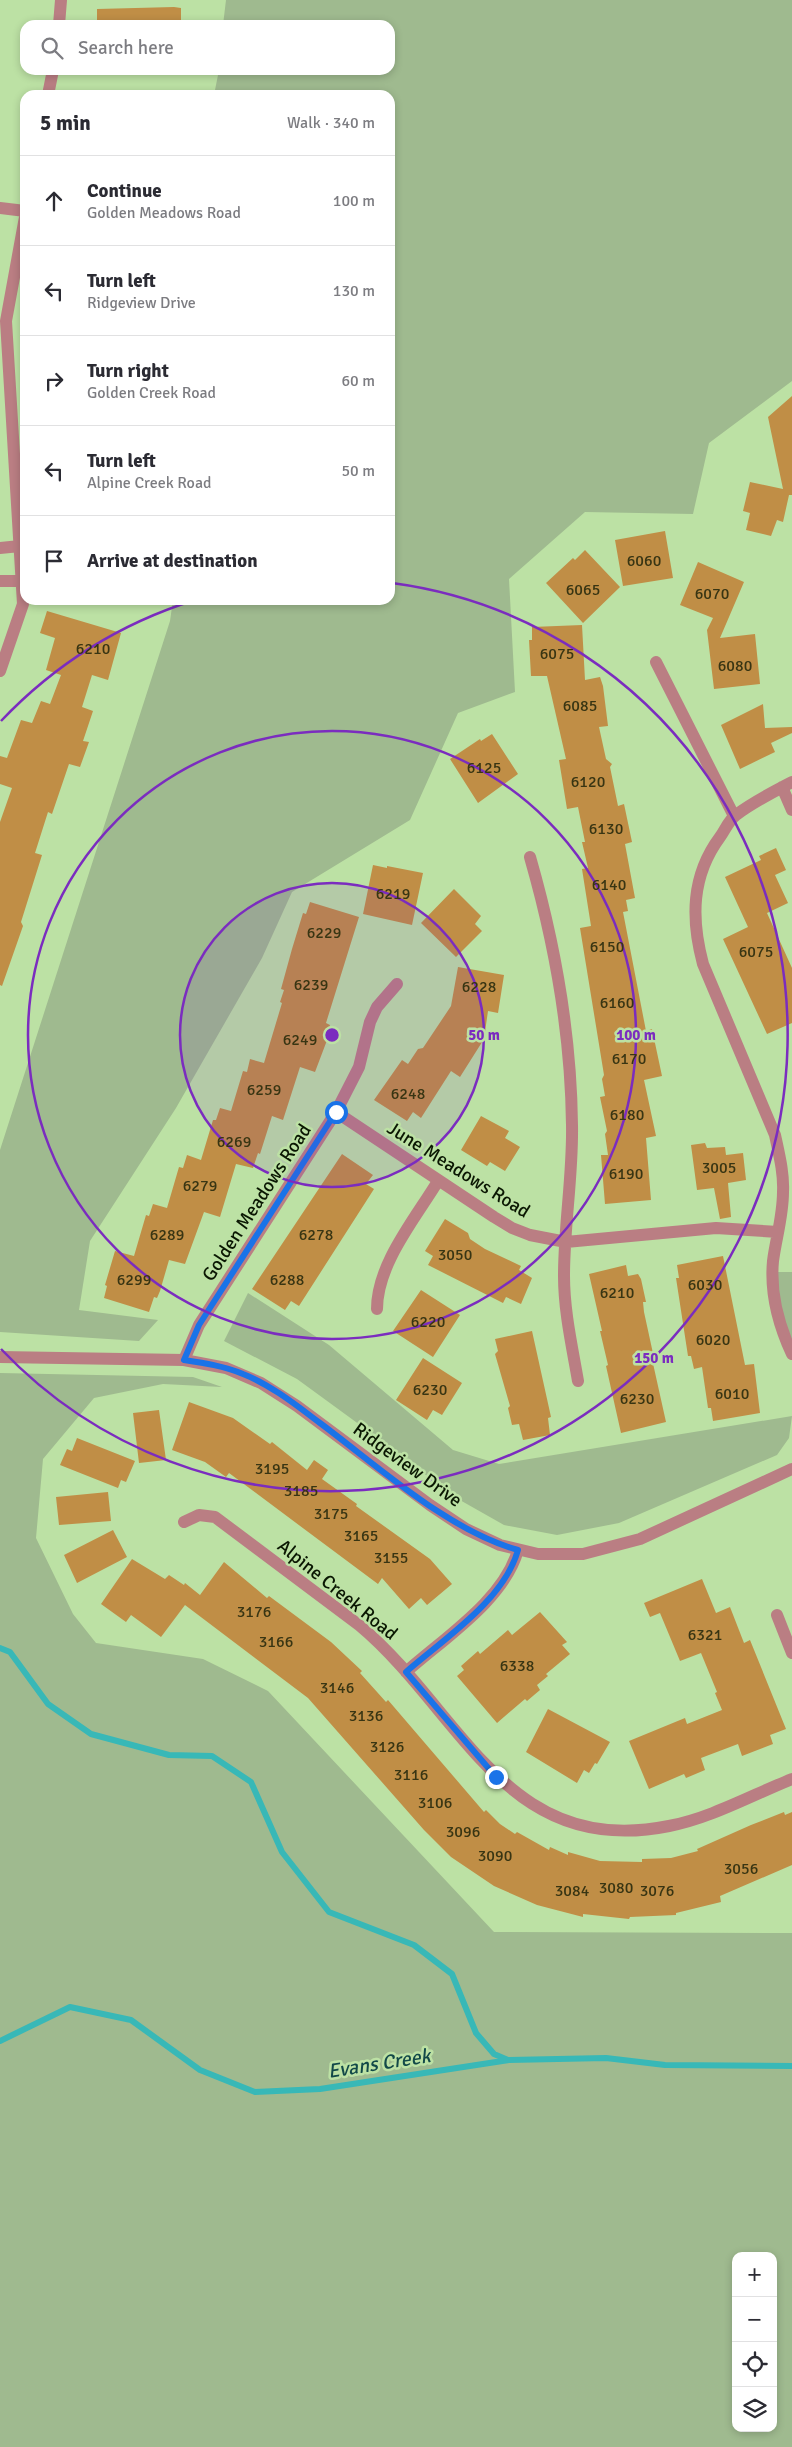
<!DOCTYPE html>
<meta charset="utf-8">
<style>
:root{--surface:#fff;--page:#f7f7f7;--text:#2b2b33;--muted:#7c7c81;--line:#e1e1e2}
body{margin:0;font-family:Signika,sans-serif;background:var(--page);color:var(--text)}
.controls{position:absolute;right:15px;bottom:15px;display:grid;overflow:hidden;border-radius:10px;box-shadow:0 2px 8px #0003}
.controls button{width:45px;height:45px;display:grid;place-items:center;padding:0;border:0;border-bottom:1px solid var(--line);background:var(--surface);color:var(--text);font:25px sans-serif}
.stop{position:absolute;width:15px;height:15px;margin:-11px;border:4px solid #1a73e8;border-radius:50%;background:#fff}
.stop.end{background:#1a73e8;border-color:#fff;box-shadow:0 1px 5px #0008}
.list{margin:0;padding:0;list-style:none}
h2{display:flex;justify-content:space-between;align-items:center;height:65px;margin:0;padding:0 20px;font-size:21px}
h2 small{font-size:16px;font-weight:400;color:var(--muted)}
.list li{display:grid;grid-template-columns:32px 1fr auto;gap:15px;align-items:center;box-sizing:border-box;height:90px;padding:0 20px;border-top:1px solid var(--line)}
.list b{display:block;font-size:19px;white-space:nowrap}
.list p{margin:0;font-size:16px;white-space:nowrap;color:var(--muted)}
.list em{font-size:16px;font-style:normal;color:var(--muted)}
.icon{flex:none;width:28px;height:28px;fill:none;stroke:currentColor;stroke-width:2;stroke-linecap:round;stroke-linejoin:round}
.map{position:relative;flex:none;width:792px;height:2447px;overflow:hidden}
.search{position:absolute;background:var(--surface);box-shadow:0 2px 8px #0003;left:20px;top:20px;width:375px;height:55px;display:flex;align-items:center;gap:12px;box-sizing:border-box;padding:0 18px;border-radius:15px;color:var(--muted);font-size:19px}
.panel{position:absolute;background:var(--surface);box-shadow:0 2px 8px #0003;left:20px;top:90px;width:375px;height:515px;border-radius:15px}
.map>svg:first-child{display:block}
.green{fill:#9fba8f;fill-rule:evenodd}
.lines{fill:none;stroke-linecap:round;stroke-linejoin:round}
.stream{stroke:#38b8b7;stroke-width:6}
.building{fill:#c08e46}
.minor{stroke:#ba7e83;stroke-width:12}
.tertiary{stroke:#ba7e83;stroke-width:12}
.route{stroke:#1a73e8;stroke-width:6}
.ring{fill:none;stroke:#7b2cbf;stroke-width:2.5}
.labels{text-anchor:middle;stroke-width:5;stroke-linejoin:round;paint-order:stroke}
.number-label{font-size:16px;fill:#383513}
.street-label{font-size:19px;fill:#0a1702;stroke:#bce1a4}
.water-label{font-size:20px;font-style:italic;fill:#124948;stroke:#bce1a4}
.centre{fill:#7b2cbf;stroke:#bce1a4;stroke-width:2.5}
.ring-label{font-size:15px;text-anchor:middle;font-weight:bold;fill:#7b2cbf;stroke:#bce1a4;stroke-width:5;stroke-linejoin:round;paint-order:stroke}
</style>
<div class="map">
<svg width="792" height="2447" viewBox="0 0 792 2447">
<rect width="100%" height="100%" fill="#bce1a4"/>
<path class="green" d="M226 0H792V381L709 443 693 514 585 512 509 579 515 692 458 713 410 820 292 892 262 958 176 1108 90 1241 79 1310 158 1320 139 1341 0 1332V1150L170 621 173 600H390V95H214L219 70H390V25H223Z
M773 1272H792V1354Z
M248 1293 329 1345 453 1450 499 1464 792 1416 789 1438 777 1455 619 1523 557 1535 504 1525 451 1495 397 1452 297 1379 224 1341Z
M0 1373 193 1377 222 1387 163 1384 94 1398 43 1459 36 1538 73 1614 96 1643 203 1659 268 1691 494 1932 792 1933V2447H0ZM736 2256H773V2428H736Z"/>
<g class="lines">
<path class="stream" d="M0 1648 10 1652 48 1704 91 1734 169 1755 212 1756 251 1782 282 1852 329 1912 414 1945 452 1974 476 2033 494 2054 508 2060
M0 2041 70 2007 131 2020 200 2070 255 2092 320 2089 509 2060 606 2058 665 2065 792 2066"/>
</g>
<path class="building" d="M174 7 181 8V25H97V9Z
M792 396V495H789L783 522 777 520 771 536 746 530 750 513 743 511 750 482 783 489 768 417Z
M665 531 673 578 623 586 615 540Z
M585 550 620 587 583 623 546 583 573 558 575 560Z
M698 562 744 582 720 638 755 634 760 684 714 689 707 630 713 618 680 605Z
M47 611 121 633 108 680 92 675 82 707 93 711 83 741 89 742 80 767 69 764 52 814 48 812 35 853 42 855 21 922 23 926 2 986 0 985V822L12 788 0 784V756L7 758 21 720 32 723 41 701 50 704 61 675 46 670 55 638 40 633Z
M582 625 585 680 600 677 603 686 608 726 599 727 606 759 612 764 610 767 618 806 624 804 632 842 625 844 635 898 626 900 628 911 623 912 646 1031 652 1029 662 1076 644 1080 656 1136 646 1138 651 1200 605 1204 601 1155H608L605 1134 607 1131 600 1097 605 1096 602 1079 604 1075 580 928 591 926 582 869 588 868 582 842H585L578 807 567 809 559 760 566 759 547 676H531L529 640H532V627Z
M763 704 765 728 792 727V733L771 743 775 752 740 769 721 725Z
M492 734 518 774 478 803 450 759 480 739 481 741Z
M776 848 786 870 775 875 788 903 767 913 792 968V1023L767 1034 723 939 748 927 725 877 761 860 759 856Z
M373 865 387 868V866L423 873 412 925 363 914Z
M454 889 481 916 475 924 482 931 456 957 421 923Z
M310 902 359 917 326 1023 330 1025 327 1035H329L315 1072 300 1067 283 1120 272 1116 260 1154 258 1153 253 1168 236 1164 220 1217 204 1212 185 1264 169 1260 160 1291 157 1298 154 1297 149 1312 104 1298 107 1286 105 1285 115 1251 134 1256 146 1215 149 1216 153 1204 167 1208 179 1167 183 1168 187 1155 201 1160 213 1120H216L220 1108 231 1111 243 1071 247 1072 250 1059 264 1063 282 1003 280 1002 284 990 281 989 292 949 303 913 306 914Z
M458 967 504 975 498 1013 488 1011 484 1039 460 1077 451 1071 421 1118 413 1112 407 1121 374 1100 402 1060 408 1064 418 1049 423 1048 451 1006Z
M481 1116 509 1131 505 1138 520 1147 505 1171 490 1162 487 1166 461 1150Z
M705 1143 707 1148 725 1147 726 1155 743 1153 746 1180 728 1183 731 1217 720 1219 714 1188 697 1190 691 1145Z
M342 1154 373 1175 366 1184 374 1189 299 1306 291 1301 285 1310 252 1289Z
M445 1219 468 1233 470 1239 485 1249 521 1266 519 1270 532 1278 521 1304 506 1297 503 1303 428 1265 433 1256 425 1251Z
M723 1256 745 1365 754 1364 760 1413 713 1421 711 1408H708L702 1367 694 1369 691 1356H688L676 1278H679L677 1265Z
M626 1265 628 1276 638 1274 641 1279 646 1302H643L644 1312 654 1358 652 1359 666 1422 621 1433 606 1366 608 1365 600 1331H602L589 1274Z
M421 1290 460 1315 433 1357 393 1331Z
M532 1331 551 1417 548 1418 550 1435 523 1440 519 1424 512 1425 508 1408 510 1406 495 1354 498 1351 495 1339Z
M423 1358 462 1383 442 1415 433 1410 427 1420 396 1400Z
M189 1402 233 1418 270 1444 272 1442 307 1470 314 1460 328 1470 322 1479 357 1504 356 1506 430 1559 452 1584 427 1605 421 1598 409 1609 382 1578 378 1584 229 1473 226 1477 205 1462 172 1450Z
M159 1410 166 1460 139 1463 133 1413Z
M77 1438 135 1461 126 1482 121 1480 118 1488 60 1465 67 1449 72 1451Z
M108 1492 111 1521 59 1525 56 1497Z
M113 1530 127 1557 77 1583 64 1555Z
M132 1559 165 1579 169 1575 184 1585 185 1583 200 1595 224 1562 267 1598 269 1596 331 1642 362 1671 360 1673 386 1702 388 1700 484 1812 486 1810 500 1824 515 1834 517 1832 549 1850 550 1847 568 1855V1852L600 1861 642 1862V1859L671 1858 698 1851 697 1849 751 1825 784 1812 785 1815 792 1812V1865L720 1896 721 1902 676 1913V1915L630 1917 629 1919 583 1914V1917L537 1905 494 1886 451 1857 424 1830 308 1698 185 1605 161 1637 131 1615 126 1622 101 1604Z
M702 1579 716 1613 730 1607 744 1643 750 1640 786 1729 770 1735 773 1744 742 1756 738 1744 701 1758 705 1770 686 1778 684 1774 649 1789 629 1741 685 1718 687 1724 722 1710 715 1693 717 1692 701 1653 680 1661 660 1613 650 1617 644 1603Z
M540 1612 567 1642 562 1645 570 1654 546 1674 548 1676 537 1685 540 1690 527 1701 525 1699 497 1723 457 1676 464 1670 461 1666 478 1651 480 1654 508 1630 512 1635Z
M548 1709 610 1742 597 1764 595 1763 589 1773 584 1770 577 1783 526 1752Z"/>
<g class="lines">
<path class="minor" d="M59 25 61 0
M48 95 53 70
M0 208 25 211
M0 548 20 546
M0 581H22
M656 662 734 816
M0 671 23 604 6 321 25 217
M792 782C773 792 753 802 736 815 729 820 725 830 720 837 691 876 691 919 703 964L775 1135C779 1154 784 1173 783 1192 783 1216 776 1238 773 1261 770 1293 779 1326 792 1354
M782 787 792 810
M530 857C555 944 571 1034 572 1125 573 1175 564 1225 564 1276 564 1311 572 1346 578 1381
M336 1112 494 1217 512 1228 530 1235 566 1242 716 1228 778 1232
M377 1309C377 1264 415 1219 438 1181
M184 1360 199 1325 336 1112 359 1067 370 1022 377 1007 397 984
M184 1522 199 1515 215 1517 359 1625C462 1711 505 1859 669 1826 711 1818 752 1795 792 1779
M777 1615 792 1653
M406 1672C444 1638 504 1600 518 1550"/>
<path class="tertiary" d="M0 1357 184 1360 226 1368 261 1383 297 1406 430 1505 466 1529 500 1545 538 1554H583L640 1539 792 1469"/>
</g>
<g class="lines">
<path class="route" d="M336 1112 199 1325 184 1360C204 1363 224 1366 243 1374 271 1385 296 1405 320 1423 379 1467 447 1530 518 1550 504 1600 445 1638 406 1672L496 1777"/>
</g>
<circle cx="332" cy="1035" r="152" fill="#7b2cbf" fill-opacity=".12"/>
<g class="ring">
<circle cx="332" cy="1035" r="152"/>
<circle cx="332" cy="1035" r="304"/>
<path d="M1 721A456 456 0 0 1 195 600M392 583A456 456 0 1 1 1 1349"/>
</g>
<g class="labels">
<g class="number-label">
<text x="644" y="566">6060</text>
<text x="583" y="595">6065</text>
<text x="712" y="599">6070</text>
<text x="93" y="654">6210</text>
<text x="557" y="659">6075</text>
<text x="735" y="671">6080</text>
<text x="580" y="711">6085</text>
<text x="484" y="773">6125</text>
<text x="588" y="787">6120</text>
<text x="606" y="834">6130</text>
<text x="609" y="890">6140</text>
<text x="393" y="899">6219</text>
<text x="324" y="938">6229</text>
<text x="607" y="952">6150</text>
<text x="756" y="957">6075</text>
<text x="311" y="990">6239</text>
<text x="479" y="992">6228</text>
<text x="617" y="1008">6160</text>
<text x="300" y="1045">6249</text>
<text x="629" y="1064">6170</text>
<text x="264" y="1095">6259</text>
<text x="408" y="1099">6248</text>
<text x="627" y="1120">6180</text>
<text x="234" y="1147">6269</text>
<text x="719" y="1173">3005</text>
<text x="626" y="1179">6190</text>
<text x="200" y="1191">6279</text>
<text x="167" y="1240">6289</text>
<text x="316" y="1240">6278</text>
<text x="455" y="1260">3050</text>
<text x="134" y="1285">6299</text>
<text x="287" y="1285">6288</text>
<text x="705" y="1290">6030</text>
<text x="617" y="1298">6210</text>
<text x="428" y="1327">6220</text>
<text x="713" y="1345">6020</text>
<text x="430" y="1395">6230</text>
<text x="732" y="1399">6010</text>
<text x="637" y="1404">6230</text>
<text x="272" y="1474">3195</text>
<text x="301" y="1496">3185</text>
<text x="331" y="1519">3175</text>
<text x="361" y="1541">3165</text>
<text x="391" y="1563">3155</text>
<text x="254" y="1617">3176</text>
<text x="705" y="1640">6321</text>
<text x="276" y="1647">3166</text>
<text x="517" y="1671">6338</text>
<text x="337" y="1693">3146</text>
<text x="366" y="1721">3136</text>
<text x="387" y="1752">3126</text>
<text x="411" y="1780">3116</text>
<text x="435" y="1808">3106</text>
<text x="463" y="1837">3096</text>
<text x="495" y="1861">3090</text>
<text x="741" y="1874">3056</text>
<text x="616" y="1893">3080</text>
<text x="572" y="1896">3084</text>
<text x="657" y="1896">3076</text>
</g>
<g class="street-label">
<text transform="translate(459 1169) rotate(32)" y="7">June Meadows Road</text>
<text transform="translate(256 1202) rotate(-57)" y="7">Golden Meadows Road</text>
<text transform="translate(408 1464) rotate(36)" y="7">Ridgeview Drive</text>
<text transform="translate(338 1589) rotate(39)" y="7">Alpine Creek Road</text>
</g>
<g class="water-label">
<text transform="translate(379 2063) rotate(-9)" y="7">Evans Creek</text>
</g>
</g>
<circle cx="332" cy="1035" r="8" class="centre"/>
<g class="ring-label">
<text x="484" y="1040">50 m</text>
<text x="636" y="1040">100 m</text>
<text x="654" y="1363">150 m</text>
</g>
</svg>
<div class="controls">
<button>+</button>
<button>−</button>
<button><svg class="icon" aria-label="locate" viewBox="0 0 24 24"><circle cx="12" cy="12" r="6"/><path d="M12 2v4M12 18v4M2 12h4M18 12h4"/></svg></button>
<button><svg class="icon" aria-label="layers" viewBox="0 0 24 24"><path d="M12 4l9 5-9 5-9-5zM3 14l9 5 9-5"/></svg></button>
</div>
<div class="stop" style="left:336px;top:1112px"></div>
<div class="stop end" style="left:496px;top:1777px"></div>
<div class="search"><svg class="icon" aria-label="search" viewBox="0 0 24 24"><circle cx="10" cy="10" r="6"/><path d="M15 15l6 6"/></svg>Search here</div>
<section class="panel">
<h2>5 min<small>Walk · 340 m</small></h2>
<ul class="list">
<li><svg class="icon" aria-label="ahead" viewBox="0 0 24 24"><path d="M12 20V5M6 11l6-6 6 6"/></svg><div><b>Continue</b><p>Golden Meadows Road</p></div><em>100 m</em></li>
<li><svg class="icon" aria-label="left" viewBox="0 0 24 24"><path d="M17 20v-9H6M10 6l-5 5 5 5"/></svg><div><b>Turn left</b><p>Ridgeview Drive</p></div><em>130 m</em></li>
<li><svg class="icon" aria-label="right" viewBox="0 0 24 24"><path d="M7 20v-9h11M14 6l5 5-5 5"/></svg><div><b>Turn right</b><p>Golden Creek Road</p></div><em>60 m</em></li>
<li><svg class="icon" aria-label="left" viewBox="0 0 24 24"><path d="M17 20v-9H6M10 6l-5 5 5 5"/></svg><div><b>Turn left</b><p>Alpine Creek Road</p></div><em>50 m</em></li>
<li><svg class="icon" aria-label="arrive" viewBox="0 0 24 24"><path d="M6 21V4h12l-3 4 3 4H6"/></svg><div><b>Arrive at destination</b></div></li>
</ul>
</section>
</div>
